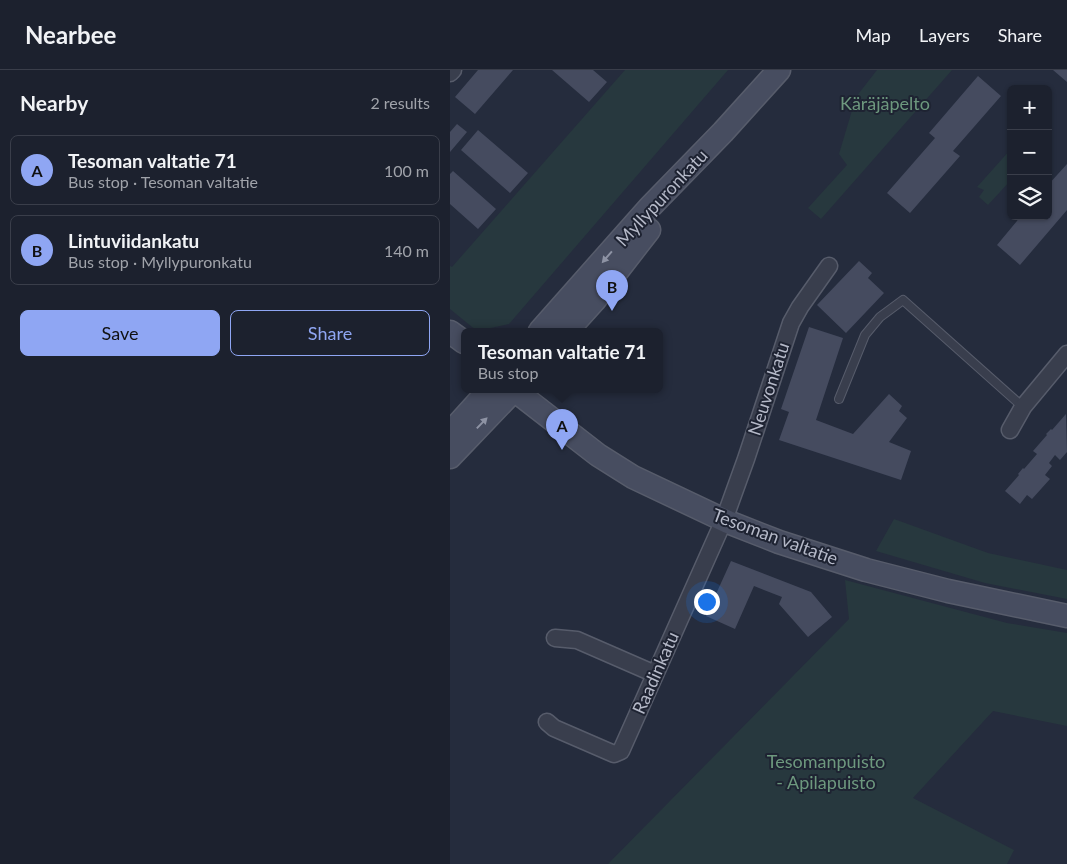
<!DOCTYPE html>
<meta charset="utf-8">
<style>
:root{--surface:#1c212e;--page:#252936;--text:#f1f3f6;--muted:#a0a3aa;--line:#3a3e4a;--accent:#8fa6f3}
body{margin:0;font-family:Lato,sans-serif;background:var(--page);color:var(--text)}
.controls{position:absolute;right:15px;top:15px;display:grid;overflow:hidden;border-radius:8px;box-shadow:0 1px 4px #0004}
.controls button{width:45px;height:45px;display:grid;place-items:center;padding:0;border:0;border-bottom:1px solid var(--line);background:var(--surface);color:var(--text);font:25px sans-serif}
.you{position:absolute;left:256px;top:531px;width:18px;height:18px;margin:-12px;border:4px solid #fff;border-radius:50%;background:#1a73e8;box-shadow:0 0 0 8px #1a73e833}
.badge{display:grid;place-items:center;width:32px;height:32px;border-radius:50%;background:var(--accent);color:#111;font-size:16px;font-weight:700}
.pin{position:absolute;translate:-50% -41px;filter:drop-shadow(0 1px 2px #0008)}
.pin::after{content:'';position:absolute;top:26px;width:18px;height:15px;background:inherit;clip-path:polygon(0 0,100% 0,50% 100%)}
.popup{position:absolute;left:11px;top:258px;width:202px;height:65px;box-sizing:border-box;display:grid;place-content:center;border-radius:8px;background:var(--surface);filter:drop-shadow(0 1px 4px #0005);font-size:16px;white-space:nowrap;color:var(--muted)}
.popup b{font-size:19px;color:var(--text)}
.popup::after{content:'';position:absolute;left:50%;top:100%;margin-left:-10px;border:10px solid transparent;border-top-color:var(--surface)}
.list{margin:0;padding:0;list-style:none}
h2{display:flex;justify-content:space-between;align-items:center;height:65px;margin:0;padding:0 20px;font-size:21px}
h2 small{font-size:16px;font-weight:400;color:var(--muted)}
.list li{display:grid;grid-template-columns:32px 1fr auto;gap:15px;align-items:center;box-sizing:border-box;height:70px;margin:0 10px 10px;padding:0 10px;border:1px solid var(--line);border-radius:8px}
.list b{display:block;font-size:19px;white-space:nowrap}
.list p{margin:0;font-size:16px;white-space:nowrap;color:var(--muted)}
.list em{font-size:16px;font-style:normal;color:var(--muted)}
.actions{display:flex;gap:10px;padding:15px 20px}
.actions a{flex:1;padding:11px 0;border:1px solid var(--accent);border-radius:8px;text-align:center;font-size:18px;color:var(--accent)}
.actions .main{background:var(--accent);color:#111}
.icon{flex:none;width:28px;height:28px;fill:none;stroke:currentColor;stroke-width:2;stroke-linecap:round;stroke-linejoin:round}
.map{position:relative;flex:none;width:617px;height:794px;overflow:hidden}
header{display:flex;align-items:center;gap:30px;box-sizing:border-box;height:70px;padding:0 25px;background:var(--surface);border-bottom:1px solid var(--line)}
header strong{font-size:24px}
nav{display:flex;gap:28px;margin-inline-start:auto;font-size:18px}
main{display:flex}
aside{flex:1;background:var(--surface)}
.map>svg:first-child{display:block}
.green{fill:#27383e}
.building{fill:#454b5f}
.lines{fill:none;stroke-linecap:round;stroke-linejoin:round}
.lane-casing{stroke:#575c6b;stroke-width:10}
.street-casing{stroke:#575c6b;stroke-width:19}
.secondary-casing{stroke:#575c6b;stroke-width:25}
.lane{stroke:#393e4d;stroke-width:8}
.street{stroke:#393e4d;stroke-width:16}
.secondary{stroke:#474d60;stroke-width:22}
.oneway{fill:#8e93a4}
.labels{text-anchor:middle;stroke-width:4;stroke-linejoin:round;paint-order:stroke}
.park-label{font-size:18px;fill:#6d987e;stroke:#1e2332}
.street-label{font-size:18px;fill:#b5b9c8;stroke:#1e2332}
</style>
<header>
<strong>Nearbee</strong>
<nav><a>Map</a><a>Layers</a><a>Share</a></nav>
</header>
<main>
<aside>
<h2>Nearby<small>2 results</small></h2>
<ul class="list">
<li><span class="badge">A</span><div><b>Tesoman valtatie 71</b><p>Bus stop · Tesoman valtatie</p></div><em>100 m</em></li>
<li><span class="badge">B</span><div><b>Lintuviidankatu</b><p>Bus stop · Myllypuronkatu</p></div><em>140 m</em></li>
</ul>
<div class="actions"><a class="main">Save</a><a>Share</a></div>
</aside>
<div class="map">
<svg width="617" height="794" viewBox="0 0 617 794">
<rect width="100%" height="100%" fill="#252c3d"/>
<path class="green" d="M175 0H278L59 254 27 261 0 239V196L2 197Z
M427 0H502L371 149 358 138 397 95 389 84 406 27Z
M561 79V110L538 135 529 127 534 120 527 117Z
M444 449 538 483 617 500V529L535 513 426 481Z
M395 510 557 553 617 563V656L543 641 463 728 564 780 557 794H158L399 549Z"/>
<path class="building" d="M28 0H63L25 44 5 27Z
M102 0H143L157 12 139 32Z
M603 0H617V12Z
M528 6 551 26 503 81 510 86 460 143 437 123 485 68 479 63Z
M7 54 17 62 0 82V62Z
M28 60 78 103 60 123 11 80Z
M617 94V140L570 195 547 175 571 146H598V115Z
M3 101 46 139 28 159 0 134V104Z
M409 191 422 203 418 208 434 223 396 263 367 235Z
M359 257 393 268 366 350 403 364 439 324 452 336 449 341 457 348 439 372 461 381 451 410 329 370 339 342 331 339Z
M616 344 617 382 610 390 605 385 599 393 602 396 595 405 600 409 582 429 577 425 570 434 555 421 569 405 568 404 573 398 574 399 587 384 583 381 597 365 596 364 601 359 602 360Z
M281 491 361 522 382 547 358 567 329 534 332 527 304 516 285 559 256 546Z"/>
<g class="lines">
<g class="lane-casing">
<path id="lane" d="M389 329 415 265 430 247 453 230 573 337"/>
</g>
<g class="street-casing">
<path id="street" d="M0 3 3 0
M560 360 573 337 617 284
M105 568 127 570 205 604
M97 652 104 658 164 684 171 681 274 450 296 389 341 253 350 237 379 196"/>
</g>
<g class="secondary-casing">
<path id="secondary" d="M90 261 199 138 273 62 329 0
M117 261 144 231 199 160
M0 262 14 272
M63 319 148 385 183 407 278 452 329 472 416 500 498 521 617 546
M0 363 40 319
M0 387 65 319"/>
</g>
<use href="#lane" class="lane"/>
<use href="#street" class="street"/>
<use href="#secondary" class="secondary"/>
</g>
<defs><path id="oneway-solid" d="M-6-.8H1V-3.2L6.5 0L1 3.2V.8H-6Z" transform="scale(1.25)"/></defs>
<g class="oneway">
<use href="#oneway-solid" transform="translate(157 187) rotate(131)"/>
<use href="#oneway-solid" transform="translate(32 353) rotate(-46)"/>
</g>
<g class="labels">
<g class="park-label">
<text x="435" y="40">Käräjäpelto</text>
<text x="376" y="698">Tesomanpuisto<tspan x="376" dy="21">- Apilapuisto</tspan></text>
</g>
<g class="street-label">
<text transform="translate(212 128) rotate(-47)" y="6">Myllypuronkatu</text>
<text transform="translate(319 319) rotate(-72)" y="6">Neuvonkatu</text>
<text transform="translate(325 467) rotate(20)" y="6">Tesoman valtatie</text>
<text transform="translate(206 603) rotate(-66)" y="6">Raadinkatu</text>
</g>
</g>
</svg>
<div class="controls">
<button>+</button>
<button>−</button>
<button><svg class="icon" aria-label="layers" viewBox="0 0 24 24"><path d="M12 4l9 5-9 5-9-5zM3 14l9 5 9-5"/></svg></button>
</div>
<div class="you"></div>
<div class="pin badge" style="left:112px;top:380px">A</div>
<div class="popup"><b>Tesoman valtatie 71</b>Bus stop</div>
<div class="pin badge" style="left:162px;top:241px">B</div>
</div>
</main>
